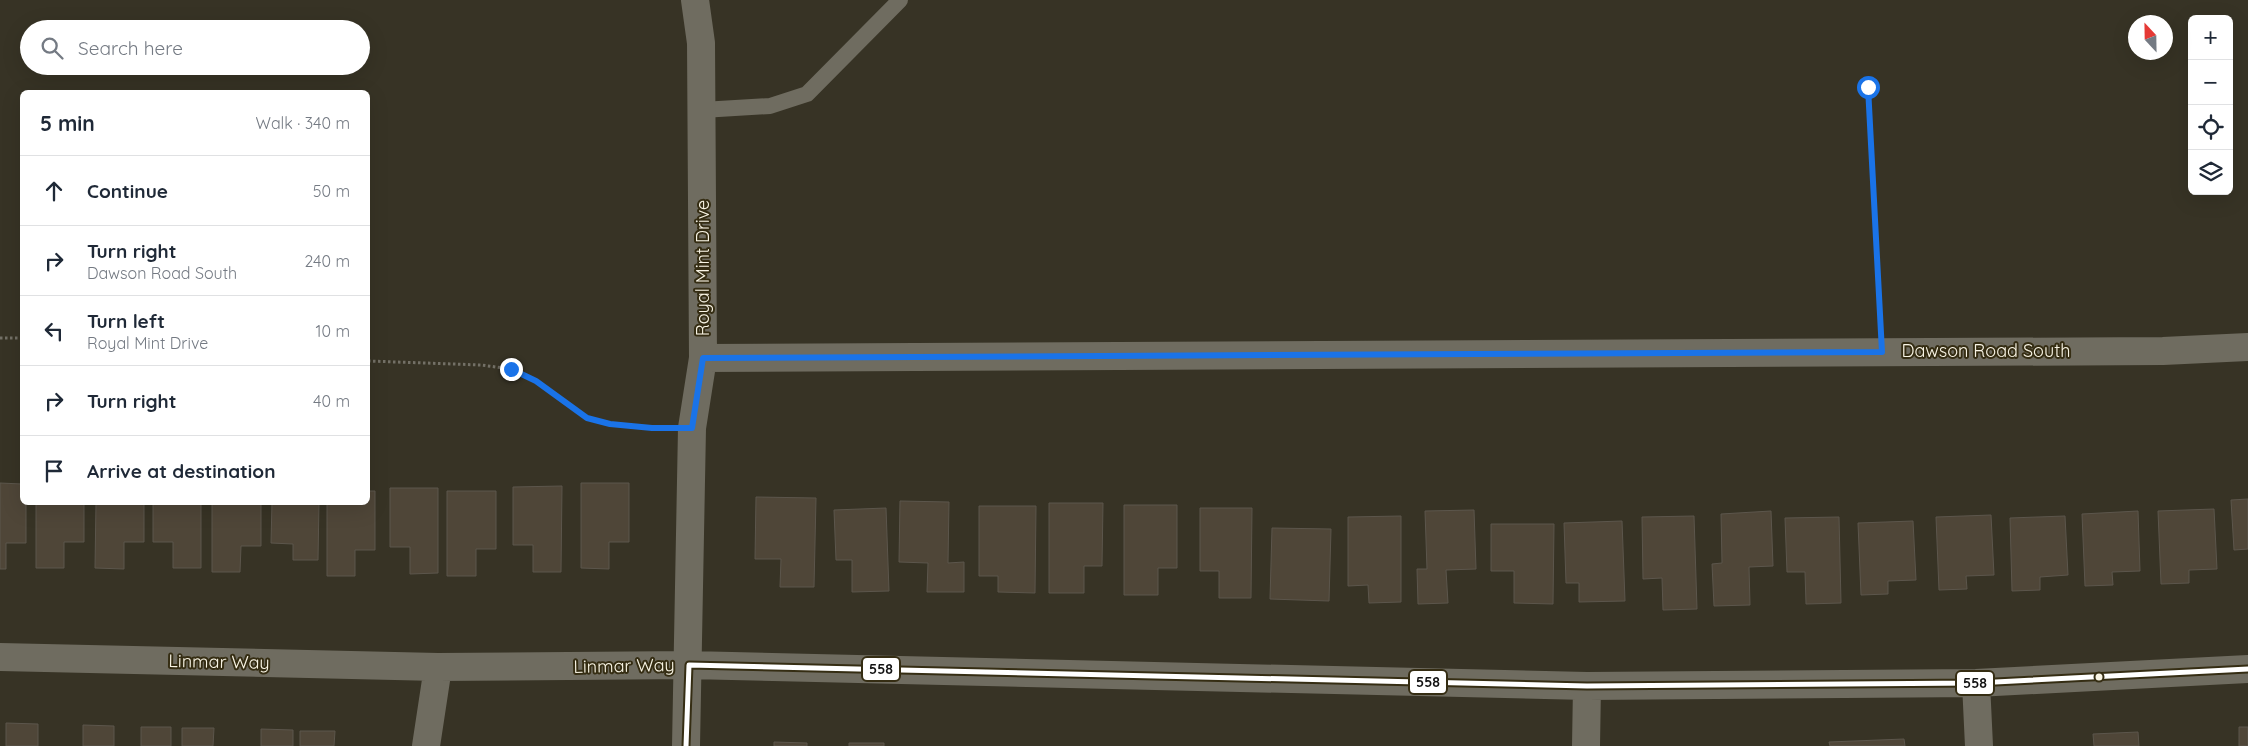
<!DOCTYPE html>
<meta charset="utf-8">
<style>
:root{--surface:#fff;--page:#f2f2f3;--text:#1f2937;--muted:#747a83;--line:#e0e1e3}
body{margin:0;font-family:Quicksand,sans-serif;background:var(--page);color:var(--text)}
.controls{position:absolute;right:15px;top:15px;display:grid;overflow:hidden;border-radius:8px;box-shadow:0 5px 20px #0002}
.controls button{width:45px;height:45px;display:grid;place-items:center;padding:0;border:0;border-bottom:1px solid var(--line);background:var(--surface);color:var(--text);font:25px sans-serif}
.compass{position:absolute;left:2128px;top:15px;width:45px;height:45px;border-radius:50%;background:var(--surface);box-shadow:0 5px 20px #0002;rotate:338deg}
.stop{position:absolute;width:15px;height:15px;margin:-11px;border:4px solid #1a73e8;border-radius:50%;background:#fff}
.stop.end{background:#1a73e8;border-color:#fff;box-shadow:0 1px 5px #0008}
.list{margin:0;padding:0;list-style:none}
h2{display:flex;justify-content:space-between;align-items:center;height:65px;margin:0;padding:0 20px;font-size:21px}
h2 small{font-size:16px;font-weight:400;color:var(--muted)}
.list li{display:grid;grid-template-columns:32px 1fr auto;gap:15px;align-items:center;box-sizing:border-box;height:70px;padding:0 20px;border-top:1px solid var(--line)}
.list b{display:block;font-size:19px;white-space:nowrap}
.list p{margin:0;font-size:16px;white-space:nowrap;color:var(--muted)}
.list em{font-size:16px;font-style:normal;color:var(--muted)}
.icon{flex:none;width:28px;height:28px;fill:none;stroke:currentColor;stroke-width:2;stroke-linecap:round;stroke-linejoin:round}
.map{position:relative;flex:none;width:2248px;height:746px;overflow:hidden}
.search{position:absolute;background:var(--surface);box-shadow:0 5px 20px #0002;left:20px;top:20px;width:350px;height:55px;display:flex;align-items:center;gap:12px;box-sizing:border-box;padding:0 18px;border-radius:28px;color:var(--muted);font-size:19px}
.panel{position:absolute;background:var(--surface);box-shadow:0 5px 20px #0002;left:20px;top:90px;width:350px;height:415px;border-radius:8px}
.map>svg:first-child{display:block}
.building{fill:#4f4638;stroke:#5c564c}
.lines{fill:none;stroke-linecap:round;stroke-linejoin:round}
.path{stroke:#737066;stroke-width:3;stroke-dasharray:2.5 2.5;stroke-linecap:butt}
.service{stroke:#6f6c60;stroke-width:16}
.minor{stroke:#6f6c60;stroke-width:28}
.bus-1-casing{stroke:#352d13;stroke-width:9}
.bus-1{stroke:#fff;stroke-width:5}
.route{stroke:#1a73e8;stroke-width:6}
.bus-dot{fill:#f9f5e5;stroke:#352d13;stroke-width:2}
.labels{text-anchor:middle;stroke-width:4;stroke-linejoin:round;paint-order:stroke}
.street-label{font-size:18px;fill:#f9f5e5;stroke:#352d13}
.line-badge{stroke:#352d13;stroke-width:2}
.pale-badge-label{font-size:14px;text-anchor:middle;font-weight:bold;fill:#111}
</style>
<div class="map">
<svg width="2248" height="746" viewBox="0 0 2248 746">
<rect width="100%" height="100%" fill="#373325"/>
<path class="building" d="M0 483 22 484V502H26V543H6V569H0Z
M581 483H629V542H609V569L581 568Z
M562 486 561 572H533V545H513V487Z
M390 488H438V573L410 574V547H390Z
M368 491H375V550H355V576H327V502H368Z
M447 491H496V549H476V576H447Z
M756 497 816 498 814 587H780L781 559H755Z
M2248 499V549L2234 550 2231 500Z
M900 501 949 502 948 563 964 562V592H927L928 563 899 562Z
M36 502H84V542H64V568H36Z
M96 502H144V542H124V569L95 568Z
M153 502H201V568H173V542H153Z
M212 502H261V546H241L240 572H212Z
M272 502H319L318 560H293V544L271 543Z
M1049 503H1103L1102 566H1084V593H1049Z
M1124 505H1177V568H1158V595H1124Z
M979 506H1036L1035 593 998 592V576H979Z
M886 508 889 591 852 592V560H836L834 510Z
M1200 508H1252L1251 598H1219V571H1200Z
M2214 509 2217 569 2189 570V583L2161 584 2158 511Z
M1474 510 1476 569 1446 570 1448 603 1418 604 1417 569H1427L1425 511Z
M1771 511 1773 566 1749 567 1750 605 1714 606 1712 564 1722 563 1721 514Z
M2138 511 2140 571 2112 572 2113 585 2085 586 2082 514Z
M1991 515 1994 575 1966 576 1967 589 1939 590 1936 517Z
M1401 516V602L1369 603 1368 585 1348 586V517Z
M1694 516 1697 609 1663 610 1662 578 1643 579 1642 517Z
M2065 516 2068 575 2040 577V590L2012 591 2010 518Z
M1839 517 1841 603 1806 604 1805 572H1787L1785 518Z
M1622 521 1625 601 1579 602V583H1566L1564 523Z
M1913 521 1916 580 1888 581V594L1861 595 1858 523Z
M1491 524H1554L1553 604 1514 603V571H1491Z
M1272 528 1331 529 1329 601 1270 599Z
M6 723 38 724V746H6Z
M83 725 114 726V746H83Z
M141 727H171V746H141Z
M2239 727H2248V746H2239Z
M182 728H214L213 746H182Z
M261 729 293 730V746H261Z
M300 731H335L334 746H300Z
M2138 732 2139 746H2094L2093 734Z
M1904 739 1905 746H1830L1829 742Z
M774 742 807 743V746H774Z
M849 743H884V746H849Z"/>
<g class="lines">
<path class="path" d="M1868 87 1880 321
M0 338H22
M368 361 481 365 511 369 535 381 587 418 610 424 663 428"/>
<path class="service" d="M702 110 770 106 807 94 900 0"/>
<path class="minor" d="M703 358 2163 351 2248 347
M0 657 438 667 689 665 1587 686 1976 683 2248 669
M1976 683 1979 746
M426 746 438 667
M686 746 692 428 703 358 701 43 695 0
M1586 746 1587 686"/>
<g class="bus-1-casing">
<path id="bus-1" d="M686 746 689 665 1587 686 1976 683 2248 669"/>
</g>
<use href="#bus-1" class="bus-1"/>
</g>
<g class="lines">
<path class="route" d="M511 369 536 381 587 418 610 424 652 428H692L703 358 1882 352 1868 87"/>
</g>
<circle class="bus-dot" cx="2099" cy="677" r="4.5"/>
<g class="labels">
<g class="street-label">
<text transform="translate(703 268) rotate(-90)" y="6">Royal Mint Drive</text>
<text x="1986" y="357">Dawson Road South</text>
<text transform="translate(219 662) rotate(1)" y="6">Linmar Way</text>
<text transform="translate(624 666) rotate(-1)" y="6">Linmar Way</text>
</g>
</g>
<g class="line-badge">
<rect x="862" y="657" width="38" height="24" rx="5" fill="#fff"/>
<rect x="1409" y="670" width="38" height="24" rx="5" fill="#fff"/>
<rect x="1956" y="671" width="38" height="24" rx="5" fill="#fff"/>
</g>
<g class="pale-badge-label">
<text x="881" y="674">558</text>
<text x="1428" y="687">558</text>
<text x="1975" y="688">558</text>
</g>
</svg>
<div class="controls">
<button>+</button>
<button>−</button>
<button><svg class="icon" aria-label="locate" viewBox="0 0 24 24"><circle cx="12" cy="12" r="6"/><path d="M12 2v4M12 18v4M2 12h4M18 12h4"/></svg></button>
<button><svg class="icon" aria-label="layers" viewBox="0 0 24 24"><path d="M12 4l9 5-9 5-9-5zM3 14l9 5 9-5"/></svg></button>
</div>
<svg class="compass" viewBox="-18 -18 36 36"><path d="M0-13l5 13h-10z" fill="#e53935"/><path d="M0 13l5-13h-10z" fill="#747a83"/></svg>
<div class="stop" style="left:1868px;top:87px"></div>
<div class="stop end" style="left:511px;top:369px"></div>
<div class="search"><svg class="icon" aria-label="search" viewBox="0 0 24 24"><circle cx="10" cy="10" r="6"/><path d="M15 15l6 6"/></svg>Search here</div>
<section class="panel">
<h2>5 min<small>Walk · 340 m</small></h2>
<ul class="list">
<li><svg class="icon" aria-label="ahead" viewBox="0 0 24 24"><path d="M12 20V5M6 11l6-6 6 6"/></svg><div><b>Continue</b></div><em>50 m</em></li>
<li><svg class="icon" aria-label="right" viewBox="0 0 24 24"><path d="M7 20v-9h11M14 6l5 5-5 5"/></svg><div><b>Turn right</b><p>Dawson Road South</p></div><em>240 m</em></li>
<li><svg class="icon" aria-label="left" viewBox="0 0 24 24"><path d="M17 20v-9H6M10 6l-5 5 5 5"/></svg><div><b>Turn left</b><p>Royal Mint Drive</p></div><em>10 m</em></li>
<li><svg class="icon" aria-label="right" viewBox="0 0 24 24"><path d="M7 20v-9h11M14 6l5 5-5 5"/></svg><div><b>Turn right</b></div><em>40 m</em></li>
<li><svg class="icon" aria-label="arrive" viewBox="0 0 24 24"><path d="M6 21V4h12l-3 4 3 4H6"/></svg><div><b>Arrive at destination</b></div></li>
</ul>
</section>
</div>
